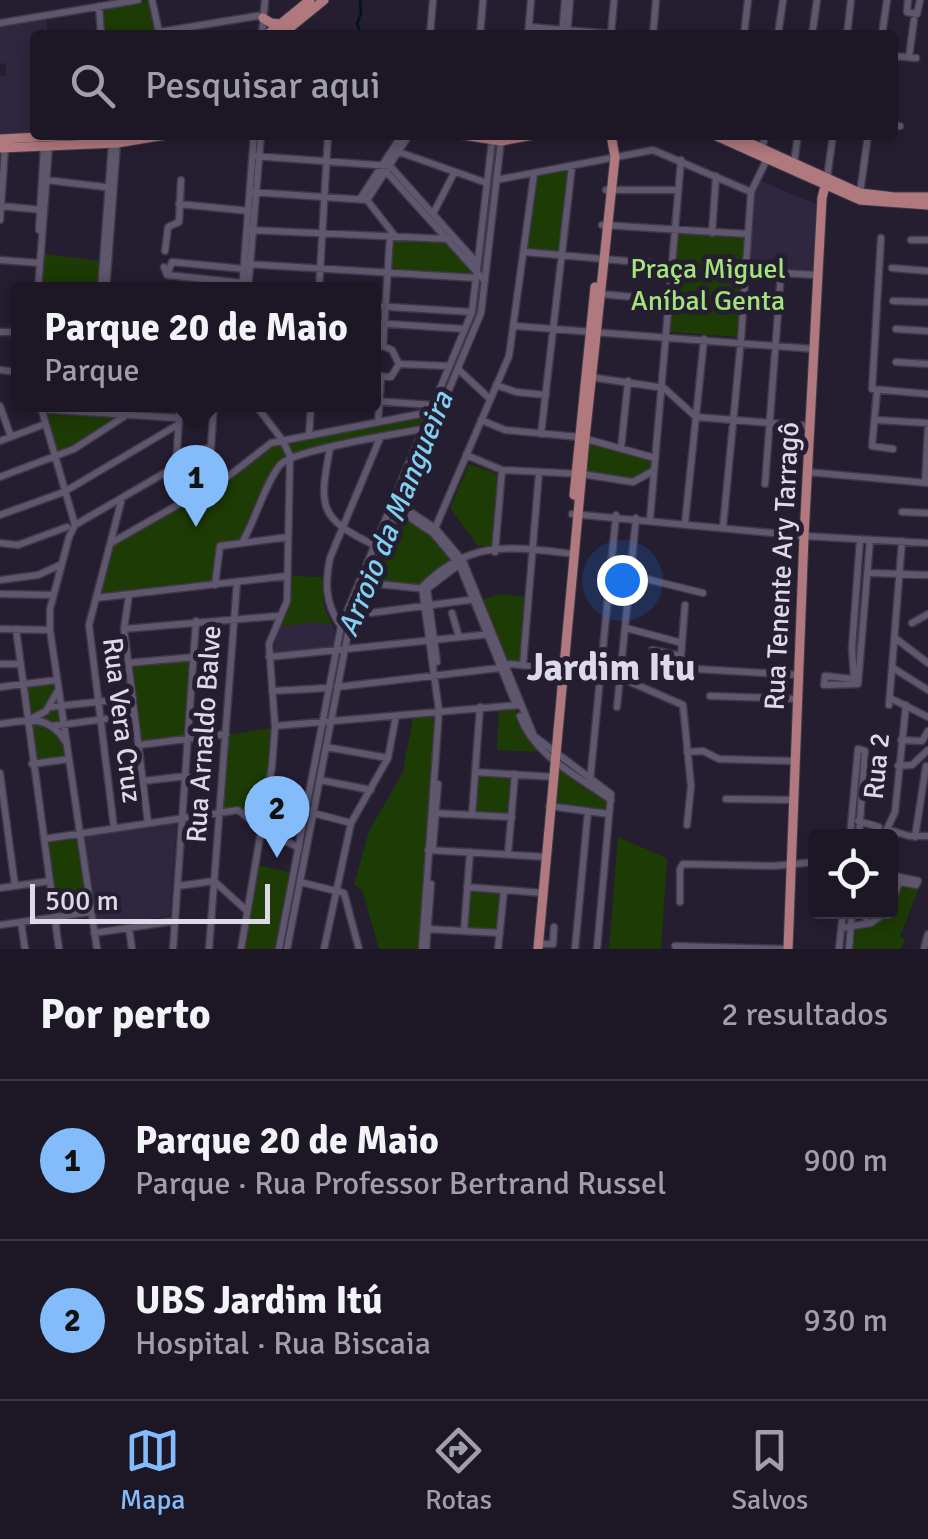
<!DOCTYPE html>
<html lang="pt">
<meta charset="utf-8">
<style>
:root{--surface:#1c1625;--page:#251f2d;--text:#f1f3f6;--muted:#a09fa7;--line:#3a3542;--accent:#84bcfb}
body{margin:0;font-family:Signika,sans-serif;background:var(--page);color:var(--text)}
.controls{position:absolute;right:30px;bottom:30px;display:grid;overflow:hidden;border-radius:10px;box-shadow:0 5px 15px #0003}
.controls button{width:90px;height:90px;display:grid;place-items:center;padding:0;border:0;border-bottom:2px solid var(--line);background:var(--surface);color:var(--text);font:50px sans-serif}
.scale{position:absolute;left:30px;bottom:25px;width:240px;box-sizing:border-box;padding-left:10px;border:5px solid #ded9e6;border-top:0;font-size:28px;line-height:35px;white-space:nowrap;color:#ded9e6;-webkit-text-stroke:8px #251e31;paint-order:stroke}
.you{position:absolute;left:622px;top:580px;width:35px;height:35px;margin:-25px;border:8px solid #fff;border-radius:50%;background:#1a73e8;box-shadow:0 0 0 15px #1a73e833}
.badge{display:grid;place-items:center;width:65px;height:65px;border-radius:50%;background:var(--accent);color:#111;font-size:32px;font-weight:700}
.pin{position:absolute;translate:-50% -82px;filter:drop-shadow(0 2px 5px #0008)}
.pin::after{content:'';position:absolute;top:52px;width:35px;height:30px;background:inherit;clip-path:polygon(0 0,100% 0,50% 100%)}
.popup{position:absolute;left:11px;top:282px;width:370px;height:130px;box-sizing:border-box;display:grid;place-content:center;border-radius:10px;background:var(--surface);filter:drop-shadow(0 2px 8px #0005);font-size:32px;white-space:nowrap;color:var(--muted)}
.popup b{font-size:38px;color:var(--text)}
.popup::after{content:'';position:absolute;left:50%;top:100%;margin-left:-20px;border:20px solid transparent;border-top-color:var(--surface)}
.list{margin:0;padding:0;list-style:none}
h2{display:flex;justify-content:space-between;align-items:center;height:130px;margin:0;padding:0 40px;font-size:42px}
h2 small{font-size:32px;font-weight:400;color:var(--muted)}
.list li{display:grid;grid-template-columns:65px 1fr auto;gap:30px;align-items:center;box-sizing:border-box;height:160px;padding:0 40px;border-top:2px solid var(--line)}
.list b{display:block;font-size:38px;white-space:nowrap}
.list p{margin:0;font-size:32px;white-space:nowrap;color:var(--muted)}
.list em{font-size:32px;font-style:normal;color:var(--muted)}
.icon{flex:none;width:55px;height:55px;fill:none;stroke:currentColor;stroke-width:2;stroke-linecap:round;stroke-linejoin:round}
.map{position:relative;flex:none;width:928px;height:949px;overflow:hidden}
.search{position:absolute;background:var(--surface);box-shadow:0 5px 15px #0003;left:30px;right:30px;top:30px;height:110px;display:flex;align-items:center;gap:25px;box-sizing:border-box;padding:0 35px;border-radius:10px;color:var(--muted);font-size:38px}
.sheet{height:450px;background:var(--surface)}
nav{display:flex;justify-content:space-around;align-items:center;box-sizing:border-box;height:140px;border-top:2px solid var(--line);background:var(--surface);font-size:28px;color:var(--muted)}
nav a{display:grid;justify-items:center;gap:5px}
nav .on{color:var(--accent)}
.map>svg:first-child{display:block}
.built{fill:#2f263f}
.green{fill:#1d3b04}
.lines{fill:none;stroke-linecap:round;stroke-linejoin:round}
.stream{stroke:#041318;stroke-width:2.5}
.minor-casing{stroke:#403949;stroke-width:9}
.major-casing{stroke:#403949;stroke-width:11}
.minor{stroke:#5f576e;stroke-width:6}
.major{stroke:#b0797e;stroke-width:9}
.labels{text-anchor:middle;stroke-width:10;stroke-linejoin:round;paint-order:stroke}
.park-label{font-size:28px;fill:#a2e37a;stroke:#251e31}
.street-label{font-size:28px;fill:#ded9e6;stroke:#251e31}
.water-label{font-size:30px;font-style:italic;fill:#80d1f1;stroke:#251e31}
.district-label{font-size:38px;font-weight:bold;fill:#ded9e6;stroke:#251e31}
</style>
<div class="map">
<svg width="928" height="949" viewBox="0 0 928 949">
<rect width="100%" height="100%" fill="#251e31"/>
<path class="built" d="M46 18 47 35H35V133L0 135V76L6 75V64L0 63V26Z
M761 181 816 204 815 273 748 269 754 195Z
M311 622 332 624 335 631 332 649 273 654 279 627Z
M177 821 170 916 97 927 83 834Z"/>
<path class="green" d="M149 0 158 35H104L102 9Z
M571 169 561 255 527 251 536 176Z
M677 233 746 236 739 337 670 332Z
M392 238 447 241 476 273V277L390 271Z
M45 254 101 261 99 289 42 290Z
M46 409 122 415 58 455Z
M428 414 422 428 291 455 286 441Z
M587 440 655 460 654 469 638 480 584 472Z
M282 443 286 456 278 464 242 539 219 545 214 583 98 597 112 544 240 473 269 446Z
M469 464 497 474 492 546H478L450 508Z
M400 516 432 536 454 560 417 586 373 580Z
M291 576 322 577 324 607 332 624 311 622 279 627 290 602Z
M501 594 527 597 522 663 505 662 481 600Z
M194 660 187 735 140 742 131 664Z
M55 683 66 758 34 761 25 687Z
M499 708H515L523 731 541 752 497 750Z
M437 714 420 949H379L362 889 354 885 369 831 403 772 413 716Z
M272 728 270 765 259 824 241 808 221 809 228 735Z
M558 764 607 798 605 813 554 805Z
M476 773 513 776 510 814 473 811Z
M78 835 88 911 58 915 47 840Z
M618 837 667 858 661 949H609Z
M258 865 292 873 278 949H244Z
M901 884 919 888 900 936 905 939 901 949H851L853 931C880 923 893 911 901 884Z
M469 889 502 892 498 930 466 928Z"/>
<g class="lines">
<path class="stream" d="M360 0 361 13 357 24 362 35
M283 949 345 628 477 314 482 278"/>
<g class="minor-casing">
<path id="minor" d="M152 0 159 32 263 15
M908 0 907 12 917 14 920 0
M99 6 101 35
M0 23 138 0
M529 27 626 35
M611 34 614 0
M262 35 265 0
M430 35 433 0
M480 35 483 0
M528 35 531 0
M562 35 565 0
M567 35 570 0
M653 35 656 0
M744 35 748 0
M778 35 783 0
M812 35 817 0
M847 35 851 0
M882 35 887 0
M893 56 916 58
M909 57 914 20
M893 126H900
M762 150 765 135
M399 152 487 183
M253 156 390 166 476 262
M794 163 798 135
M381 166 485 281
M827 178 833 135
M46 180 113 188
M496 180 653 150 751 192
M606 190H678
M250 192 367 200 395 236
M860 193 868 135
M360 199 402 135
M367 200 409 135
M179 204 249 211
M1 206 43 210
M434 212 454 173
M0 220 5 148
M602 225 748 234
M39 230 44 146
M247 230 448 239
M712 233 716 176
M881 238 872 389 928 394
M911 240H928
M165 251 168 227 179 222 181 180
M525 252 672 265
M0 260 40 263
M245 264 476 278
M164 267 167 275 243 283
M892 268 928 271
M746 271 818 275
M167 275 172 262 244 269
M38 290 49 146
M101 290 112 143
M106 290 117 143
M242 290 254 135
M248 290 261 135
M319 290 328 135
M600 294 669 300
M893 301 928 302
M374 306 472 312
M374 323 465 329
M515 326 814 349
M896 329 928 331
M0 332H19
M383 346 390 236
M374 349 383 346 392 350 399 364 391 377 374 376
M896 362 928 364
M399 364 449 366
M458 369 490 399
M0 370 19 372
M590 377 664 388 696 417 810 426
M496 385 516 392 546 395
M877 391 872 446 893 449
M374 401 433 405
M40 404 75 525 69 537 50 609V630L97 949
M0 406 11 437
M39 409 179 418
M481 420 505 430 579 437 655 458
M876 420 928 423
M378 422 381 379
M541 434 572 166
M309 435 311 404
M0 441 45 424
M330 448C319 507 318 518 374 545
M621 448 628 381
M466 455 502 470 582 474 633 482 653 471
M176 465 180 404
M807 472 928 483
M0 477 74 449 128 414
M925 483 928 429
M765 484 781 273
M208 488 214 404
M400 505 435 528 463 561 534 736 611 794 597 949
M398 510 433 533 459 564 514 700
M902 512 928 513
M572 514 804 536 928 543
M0 515 64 492 179 424
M650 519 681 160
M685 523 704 339
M75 525 211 446
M723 527 741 340 751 192 767 159
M433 533 509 356 534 174
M860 539 852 648 854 679 825 676 824 685 858 684 870 540
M243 541C256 518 265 484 280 465 292 450 397 434 422 429
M0 543 18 545 67 527
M111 543 230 475 271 443 430 412
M495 552 502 470
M871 573 928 575
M630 575 703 593
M0 580 38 575 62 564
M368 583 426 589
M215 585 220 546 288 537
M427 589 437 662
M427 589 457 566
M0 594 53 595
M129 595 124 629 148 823
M96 598 287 576
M685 605 680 668 799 675
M452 613 459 637
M355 615 477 599
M912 623 928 614
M340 625C325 603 325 583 330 558L380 438
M626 628 682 643
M0 629 50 630
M16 629 59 949
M124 629 278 616
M895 638 928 663
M652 650 681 656
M269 657 491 634
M127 663 195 657
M0 664H19
M523 665 539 472
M893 668 928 690
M621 678 683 705 691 786 687 825
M0 687 57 680
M337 687 500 668 510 664 621 675
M272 691 328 688
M710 696 798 699
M890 698 928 717
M889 705 902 541
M906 705 895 812 887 829 909 836H928
M50 707 133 698
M617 707 636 518
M520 716C534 756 578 776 611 800
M33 718 46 711 57 692
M0 724C27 720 49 714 65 741
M52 726 135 715
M275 726 520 705
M901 740 922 741 928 731
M139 745 226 734
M326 747 388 758
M858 749 865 751 859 836
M687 752 703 751 719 759 795 761
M32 764 69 759
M898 766 912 765 928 750
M475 772 554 777
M0 773 15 886
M320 780 371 790
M143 781 187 776
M590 781 616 515
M726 799 794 800
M549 806 609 814
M313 813 351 823
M433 813 512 817
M472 815 480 707
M858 821 879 827
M114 828 89 625 121 502
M850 836 858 749
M915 837 926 766
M44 839 238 810 261 828 299 848
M433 846 438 784
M428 850 547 857
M508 854 515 774
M890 875 918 881 916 885 890 880
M300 882 344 893 359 949
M178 886 214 881 246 910
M467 887 543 893
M0 888 50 881
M680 902V869L683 864 773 866 816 862
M890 906 900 880
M866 918 867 912
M21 922 25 949
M0 925 91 912
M129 928 132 949
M841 928 871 923 886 912
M426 929 500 933
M464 931 470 852
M94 933 175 921
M538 944H553L554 927
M675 946 784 949
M173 949 196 621
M209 949 237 582
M241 949 272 766 275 726 269 644 287 601 290 456 283 441 255 404
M279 949 341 626 472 312 492 141
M287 949 349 628 481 313 501 141
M324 949 351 823 388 758 396 716
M422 949 439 711 422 587C471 538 512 547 575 554
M426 949 431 884
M498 949 504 890
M575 949 588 811
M839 949 843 912
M849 949 852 912
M924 949 928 934"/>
</g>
<g class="major-casing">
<path id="major" d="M263 18 271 23 280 24
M267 35 310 0
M281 35 324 0
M463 135 501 141 533 135
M714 135 860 200 928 205
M732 135 860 193 894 197H928
M0 139 80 135
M0 148 117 143 165 135
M574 495 595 287
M538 949 585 438 615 157 611 135
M788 949 804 536 822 198 827 178"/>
</g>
<use href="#minor" class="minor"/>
<use href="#major" class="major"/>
</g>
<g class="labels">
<g class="park-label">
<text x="708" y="278">Praça Miguel<tspan x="708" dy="32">Aníbal Genta</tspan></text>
</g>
<g class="street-label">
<text transform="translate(781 566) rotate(-87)" y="10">Rua Tenente Ary Tarragô</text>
<text transform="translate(123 720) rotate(83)" y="10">Rua Vera Cruz</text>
<text transform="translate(203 734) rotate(-86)" y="10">Rua Arnaldo Balve</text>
<text transform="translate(876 766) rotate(-84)" y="10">Rua 2</text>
</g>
<g class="water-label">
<text transform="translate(395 514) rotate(-68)" y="10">Arroio da Mangueira</text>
</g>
<g class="district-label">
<text x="611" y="680">Jardim Itu</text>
</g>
</g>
</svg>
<div class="controls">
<button><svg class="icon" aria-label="locate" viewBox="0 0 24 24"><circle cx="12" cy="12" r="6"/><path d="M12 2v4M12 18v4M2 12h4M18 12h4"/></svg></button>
</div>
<div class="scale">500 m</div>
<div class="you"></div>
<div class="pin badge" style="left:196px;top:527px">1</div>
<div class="popup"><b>Parque 20 de Maio</b>Parque</div>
<div class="pin badge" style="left:277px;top:858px">2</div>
<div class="search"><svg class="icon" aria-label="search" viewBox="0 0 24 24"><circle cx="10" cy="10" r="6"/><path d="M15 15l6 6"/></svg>Pesquisar aqui</div>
</div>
<section class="sheet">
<h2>Por perto<small>2 resultados</small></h2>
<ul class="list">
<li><span class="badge">1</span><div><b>Parque 20 de Maio</b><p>Parque · Rua Professor Bertrand Russel</p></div><em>900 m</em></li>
<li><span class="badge">2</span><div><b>UBS Jardim Itú</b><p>Hospital · Rua Biscaia</p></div><em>930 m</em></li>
</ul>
</section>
<nav>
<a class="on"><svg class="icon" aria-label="map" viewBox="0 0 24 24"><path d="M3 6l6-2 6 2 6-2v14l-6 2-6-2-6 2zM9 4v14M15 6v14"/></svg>Mapa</a>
<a><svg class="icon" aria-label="directions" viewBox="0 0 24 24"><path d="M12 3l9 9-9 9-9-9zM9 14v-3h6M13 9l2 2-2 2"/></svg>Rotas</a>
<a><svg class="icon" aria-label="saved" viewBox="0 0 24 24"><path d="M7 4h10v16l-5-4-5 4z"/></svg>Salvos</a>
</nav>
